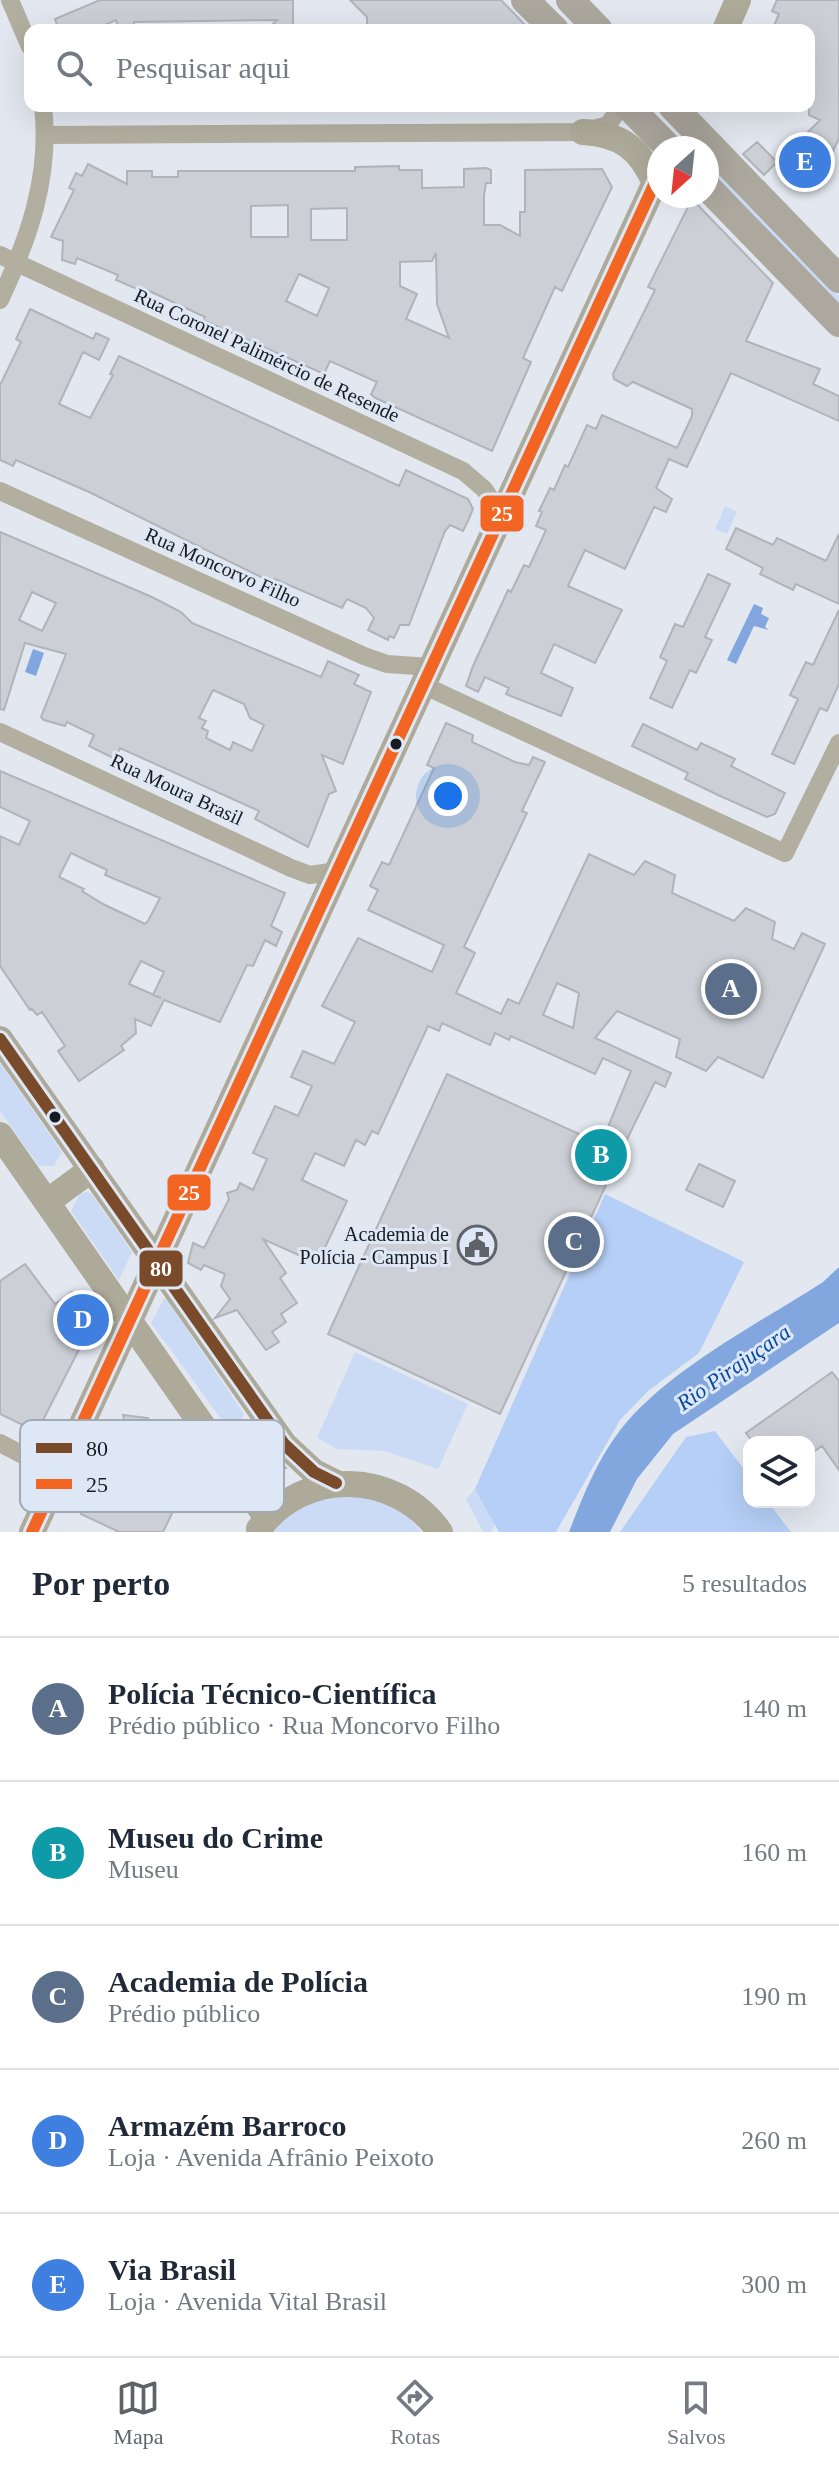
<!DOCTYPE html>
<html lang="pt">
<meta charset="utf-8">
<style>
:root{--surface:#fff;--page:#f2f2f3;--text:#1f2937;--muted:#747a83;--line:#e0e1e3;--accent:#5f6369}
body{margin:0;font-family:Georgia,serif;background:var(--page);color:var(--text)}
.controls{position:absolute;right:24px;bottom:24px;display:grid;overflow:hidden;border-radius:16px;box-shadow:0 8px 32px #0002}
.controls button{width:72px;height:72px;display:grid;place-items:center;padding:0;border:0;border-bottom:2px solid var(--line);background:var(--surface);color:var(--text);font:40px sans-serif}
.compass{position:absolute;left:647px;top:136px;width:72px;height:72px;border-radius:50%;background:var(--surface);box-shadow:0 8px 32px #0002;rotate:207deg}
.you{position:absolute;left:448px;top:796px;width:28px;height:28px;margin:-20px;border:6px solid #fff;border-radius:50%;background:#1a73e8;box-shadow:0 0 0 12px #1a73e833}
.badge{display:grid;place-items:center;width:52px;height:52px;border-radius:50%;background:var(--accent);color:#fff;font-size:26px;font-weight:700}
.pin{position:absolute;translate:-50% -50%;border:4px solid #fff;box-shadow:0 2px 8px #0006}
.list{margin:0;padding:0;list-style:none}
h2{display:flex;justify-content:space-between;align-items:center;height:104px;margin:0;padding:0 32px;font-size:34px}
h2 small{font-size:26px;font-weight:400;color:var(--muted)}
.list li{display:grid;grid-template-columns:52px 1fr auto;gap:24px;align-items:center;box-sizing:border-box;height:144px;padding:0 32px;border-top:2px solid var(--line)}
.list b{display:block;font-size:30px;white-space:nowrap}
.list p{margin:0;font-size:26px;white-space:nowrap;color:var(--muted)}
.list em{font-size:26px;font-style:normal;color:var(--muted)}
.icon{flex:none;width:44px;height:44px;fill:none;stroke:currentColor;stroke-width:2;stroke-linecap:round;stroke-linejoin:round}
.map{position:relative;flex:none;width:839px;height:1532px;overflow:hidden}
.search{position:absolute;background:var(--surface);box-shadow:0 8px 32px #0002;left:24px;right:24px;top:24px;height:88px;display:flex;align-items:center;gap:20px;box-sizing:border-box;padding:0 28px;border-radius:16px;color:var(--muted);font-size:30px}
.sheet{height:824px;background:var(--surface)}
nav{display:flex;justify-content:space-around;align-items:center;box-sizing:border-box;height:112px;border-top:2px solid var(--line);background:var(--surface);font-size:22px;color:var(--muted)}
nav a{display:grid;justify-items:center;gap:4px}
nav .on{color:var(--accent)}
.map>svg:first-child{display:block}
.green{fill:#cbdbf5}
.forest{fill:#b5cff6}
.water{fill:#82a7de}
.building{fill:#cccfd5;stroke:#b0b4ba;stroke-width:2;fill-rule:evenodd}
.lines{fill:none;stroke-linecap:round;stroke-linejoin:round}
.street{stroke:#b2aea0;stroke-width:18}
.secondary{stroke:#adaa99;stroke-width:26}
.primary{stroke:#aca89e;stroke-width:28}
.bus-1-casing{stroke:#dee7f5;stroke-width:18}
.bus-2-casing{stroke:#dee7f5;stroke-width:18}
.bus-1{stroke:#7a4b2a;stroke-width:12}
.bus-2{stroke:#f26522;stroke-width:12}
.bus-dot{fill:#181b20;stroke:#dee7f5;stroke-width:3}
.labels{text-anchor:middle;stroke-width:6;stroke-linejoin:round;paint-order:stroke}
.street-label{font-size:20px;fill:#181b20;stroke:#dee7f5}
.poi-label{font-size:20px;fill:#181b20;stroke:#dee7f5;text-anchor:end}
.water-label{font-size:22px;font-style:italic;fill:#0649a2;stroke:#dee7f5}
.key{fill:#dee7f5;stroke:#a3aab5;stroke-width:2}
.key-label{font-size:22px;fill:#181b20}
.line-badge{stroke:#dee7f5;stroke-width:3}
.badge-label{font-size:22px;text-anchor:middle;font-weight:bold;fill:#fff}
</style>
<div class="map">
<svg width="839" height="1532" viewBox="0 0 839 1532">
<rect width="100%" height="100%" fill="#e3e8f0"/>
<path class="green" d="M707 159 839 296V308L707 170Z
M725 506 737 512 727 534 715 529Z
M0 1063 62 1152 54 1166H39L0 1111Z
M86 1192 91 1193 132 1252 119 1280 71 1211 79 1195Z
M165 1297 244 1414 239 1427H227L151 1323Z
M355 1352 468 1404 438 1469 384 1451 337 1449 317 1438Z
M475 1489 496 1523 491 1532H483L466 1499Z
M334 1496C366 1496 402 1502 421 1532H274C289 1511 310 1503 334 1496Z"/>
<path class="forest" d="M605 1194 744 1262 699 1353 648 1391 620 1420 556 1532H499L475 1489Z
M715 1431 749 1476V1502H768L791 1532H620L686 1437Z"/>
<path class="water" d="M754 604 763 608 761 614 769 618 765 627 769 630 754 626 736 664 727 660Z
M33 649 44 653 36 676 25 672Z
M839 1267V1323L673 1434 637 1479 610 1532H569C583 1496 597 1460 621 1429 669 1369 758 1324 823 1282Z"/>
<path class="building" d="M100 0H293V30H267L277 20 134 22V30H119L116 20 93 30H59L55 19Z
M350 0H501L530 30H367V17Z
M777 0H839V138L829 160 801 146 804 136 820 120 809 115V30H772L779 14 772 11Z
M757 142 777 162 764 175 743 154Z
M88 164 127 184V171H152V177H178V171H355V167L399 166V170H422V188L464 187V169L486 168 491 170V183H486L484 195V225H500L520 236V212H525V170L602 169 612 187 562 291 555 287 523 358 531 362 492 451 375 398 371 394 377 382 330 361 324 374 203 320 205 317 145 289 144 292 116 280 118 275 77 258 75 264 62 260 63 241 51 237 74 190 69 188 76 173 82 176ZM288 205V237H251V206ZM347 208V240H311V209ZM436 253 437 304 449 338 406 319 417 294 400 286V262L432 261ZM299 274 329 288 317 316 286 301Z
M692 199 773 283 746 341 820 369 813 384 839 396V421L731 373 687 467 669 459 656 488 672 499 666 512 654 507 625 569 585 550 568 586 622 610 595 663 554 644 541 673 573 688 561 716 506 694 509 688 485 677 478 692 466 686 473 666 508 590 511 592 524 565 529 567 546 530 536 526 542 512 539 511 550 488 554 490 565 465 568 467 587 425 596 429 602 415 677 448 692 416V409L633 382 627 386 614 379 613 374 655 290 648 287Z
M30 309 93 339 96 333 109 339 99 360 83 352 59 404 90 418 113 375 110 374 119 356 399 486 406 470 468 499 473 509 468 521 463 531 450 525 445 531 409 625H400L394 638 389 636 388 640 368 630 374 618 366 608 347 599 342 608 275 579 273 583 89 492 16 460 13 466 0 460V385L21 342 16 339Z
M736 528 773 545 777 538 826 561 839 534V604L796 584 793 590 760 574 763 568 726 549Z
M0 532 152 597 181 612 192 623 321 677 328 661 359 675 354 684 371 692 343 764 322 755 336 791 329 794 308 847 255 819 259 811 120 748 115 759 89 746 94 735 67 722 65 726 44 720 41 717 66 654 25 643 4 710 0 709ZM32 592 56 603 42 631 19 620ZM213 690 244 704 250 718 264 725 252 751 233 742 230 750 206 738 208 731 202 728 206 721 199 718Z
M708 574 730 584 705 637 712 640 696 673 690 670 672 708 650 698 667 661 660 657 675 624 683 627Z
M839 610V684L827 711 820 708 794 764 772 754 798 699 790 695 806 662 813 665Z
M446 723 473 735 472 742 515 762 529 765 533 757 545 762 522 811 527 813 464 947 475 953 456 993 501 1014 508 999 519 1004 589 854 634 875 645 861 675 875 672 893 734 921 746 908 775 922 772 939 794 949 802 933 825 944 763 1078 718 1057 706 1071 676 1057 680 1039 617 1011 595 1038 671 1073 665 1087 655 1082 631 1131 500 1414 328 1334 447 1074 601 1144 631 1071 603 1058 595 1074 511 1036 509 1040 495 1033 490 1045 442 1023 439 1031 428 1026 378 1134 372 1131 365 1145 356 1140 344 1166 315 1153 302 1180 347 1201 322 1254 318 1252 314 1262 263 1239 286 1273 280 1278 297 1303 281 1314 286 1322 272 1332 279 1342 266 1350 237 1310 215 1318 230 1299 221 1286 225 1274 204 1265 201 1270 188 1263 193 1243 204 1248 229 1199 227 1193 237 1190 240 1183 253 1190 267 1159 253 1153 275 1106 298 1116 312 1086 291 1077 303 1051 334 1064 355 1022 322 1006 358 938 432 972 444 945 368 910 378 890 370 886 382 862 389 865 434 768 427 765ZM557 983 579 993 573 1028 543 1015Z
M643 724 697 750 701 743 735 759 731 766 785 793 775 814 767 817 718 795 685 779 688 773 632 746Z
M0 771 285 893 271 926 282 932 276 946 265 940 253 966 247 965 220 1022 164 1000 151 1026 135 1019 136 1033 121 1046 124 1050 79 1081 58 1051 65 1046 42 1012 37 1015 32 1009 30 1010 0 966V836L19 845 30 821 0 807ZM71 853 107 870 105 875 160 898 148 921 145 924 103 904 82 891 84 889 59 877ZM141 961 164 972 153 995 161 998 129 984Z
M699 1164 735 1181 723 1207 686 1190Z
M25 1264 55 1304 72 1292 93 1322 37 1432 0 1414V1281Z
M832 1372 839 1381V1470L822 1446 809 1455V1442H753L746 1433Z
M123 1415 148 1418 136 1443 193 1470 163 1532H119L81 1514 118 1436 127 1434Z
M273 1456 286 1468 263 1484 255 1472Z"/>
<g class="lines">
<path class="street" d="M10 0 30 47
M46 135 583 132 608 125 621 106
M0 255 463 471 484 489 501 514
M0 300C29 238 51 176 43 106
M0 491 364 656 387 664 431 667
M423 685 785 853 839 743
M0 732 291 868 310 875 337 871
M0 1443 59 1474"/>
<path class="secondary" d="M725 30 738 0
M583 132C621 134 640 149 655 183
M0 1039 284 1444 314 1472 336 1483
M0 1135 267 1518
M47 1202 92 1169
M226 1456 248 1458C263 1445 270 1438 266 1418
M259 1529C304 1467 396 1470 440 1532
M32 1532 659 174"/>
<path class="primary" d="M525 0 555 30
M570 0 599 30
M628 106 669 148
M672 106 839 279
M707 187 839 323"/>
<g class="bus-1-casing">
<path id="bus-1" d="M0 1039 284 1444 314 1472 336 1483"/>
</g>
<g class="bus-2-casing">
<path id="bus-2" d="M32 1532 659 174"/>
</g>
<use href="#bus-1" class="bus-1"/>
<use href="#bus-2" class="bus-2"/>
</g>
<defs>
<g id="civic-ring" transform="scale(2)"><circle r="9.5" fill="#dee7f5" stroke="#5f6369" stroke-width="1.5"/><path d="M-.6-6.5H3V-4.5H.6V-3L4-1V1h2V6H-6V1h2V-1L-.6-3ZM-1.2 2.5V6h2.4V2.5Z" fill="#5f6369"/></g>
</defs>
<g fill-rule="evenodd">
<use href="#civic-ring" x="477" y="1245"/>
</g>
<g class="bus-dot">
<circle cx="396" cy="744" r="7"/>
<circle cx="55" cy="1117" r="7"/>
</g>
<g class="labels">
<g class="street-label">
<text transform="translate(267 355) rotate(25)" y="7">Rua Coronel Palimércio de Resende</text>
<text transform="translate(223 567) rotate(24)" y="7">Rua Moncorvo Filho</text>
<text transform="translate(177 789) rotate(25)" y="7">Rua Moura Brasil</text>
</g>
<g class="poi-label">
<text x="449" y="1241">Academia de<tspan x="449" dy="23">Polícia - Campus I</tspan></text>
</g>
<g class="water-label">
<text transform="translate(733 1367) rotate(-35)" y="8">Rio Pirajuçara</text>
</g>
</g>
<rect x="20" y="1420" width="264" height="92" rx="12" class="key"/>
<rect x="36" y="1443" width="36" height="10" fill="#7a4b2a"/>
<rect x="36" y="1479" width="36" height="10" fill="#f26522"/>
<g class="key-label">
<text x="86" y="1456">80</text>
<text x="86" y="1492">25</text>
</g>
<g class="line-badge">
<rect x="479" y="494" width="46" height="39" rx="8" fill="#f26522"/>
<rect x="166" y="1173" width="46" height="39" rx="8" fill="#f26522"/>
<rect x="138" y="1249" width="46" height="39" rx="8" fill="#7a4b2a"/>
</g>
<g class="badge-label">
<text x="502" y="521">25</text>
<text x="189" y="1200">25</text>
<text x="161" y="1276">80</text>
</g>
</svg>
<div class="controls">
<button><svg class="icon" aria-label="layers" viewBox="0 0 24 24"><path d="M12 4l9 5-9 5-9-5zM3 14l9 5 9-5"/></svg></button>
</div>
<svg class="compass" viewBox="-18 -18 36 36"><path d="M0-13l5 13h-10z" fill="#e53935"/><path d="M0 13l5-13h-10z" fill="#747a83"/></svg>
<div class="you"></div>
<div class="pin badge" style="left:731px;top:989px;background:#5c6f8a">A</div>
<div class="pin badge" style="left:601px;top:1155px;background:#0f9aa8">B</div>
<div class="pin badge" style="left:574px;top:1242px;background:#5c6f8a">C</div>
<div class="pin badge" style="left:83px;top:1320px;background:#3f7fe0">D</div>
<div class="pin badge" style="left:805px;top:162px;background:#3f7fe0">E</div>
<div class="search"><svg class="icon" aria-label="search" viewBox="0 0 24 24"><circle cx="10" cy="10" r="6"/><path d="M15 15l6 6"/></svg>Pesquisar aqui</div>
</div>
<section class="sheet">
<h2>Por perto<small>5 resultados</small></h2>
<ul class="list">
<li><span class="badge" style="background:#5c6f8a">A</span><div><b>Polícia Técnico-Científica</b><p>Prédio público · Rua Moncorvo Filho</p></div><em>140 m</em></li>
<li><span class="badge" style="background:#0f9aa8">B</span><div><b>Museu do Crime</b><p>Museu</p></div><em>160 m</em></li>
<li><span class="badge" style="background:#5c6f8a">C</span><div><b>Academia de Polícia</b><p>Prédio público</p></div><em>190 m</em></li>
<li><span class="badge" style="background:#3f7fe0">D</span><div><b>Armazém Barroco</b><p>Loja · Avenida Afrânio Peixoto</p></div><em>260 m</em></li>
<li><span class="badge" style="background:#3f7fe0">E</span><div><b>Via Brasil</b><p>Loja · Avenida Vital Brasil</p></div><em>300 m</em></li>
</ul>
</section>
<nav>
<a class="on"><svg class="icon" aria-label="map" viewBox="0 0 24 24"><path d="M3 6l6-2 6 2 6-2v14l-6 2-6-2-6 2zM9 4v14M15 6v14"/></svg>Mapa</a>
<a><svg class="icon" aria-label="directions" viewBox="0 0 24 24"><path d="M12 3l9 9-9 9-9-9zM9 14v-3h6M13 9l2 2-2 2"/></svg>Rotas</a>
<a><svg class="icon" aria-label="saved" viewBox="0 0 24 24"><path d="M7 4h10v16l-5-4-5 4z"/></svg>Salvos</a>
</nav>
